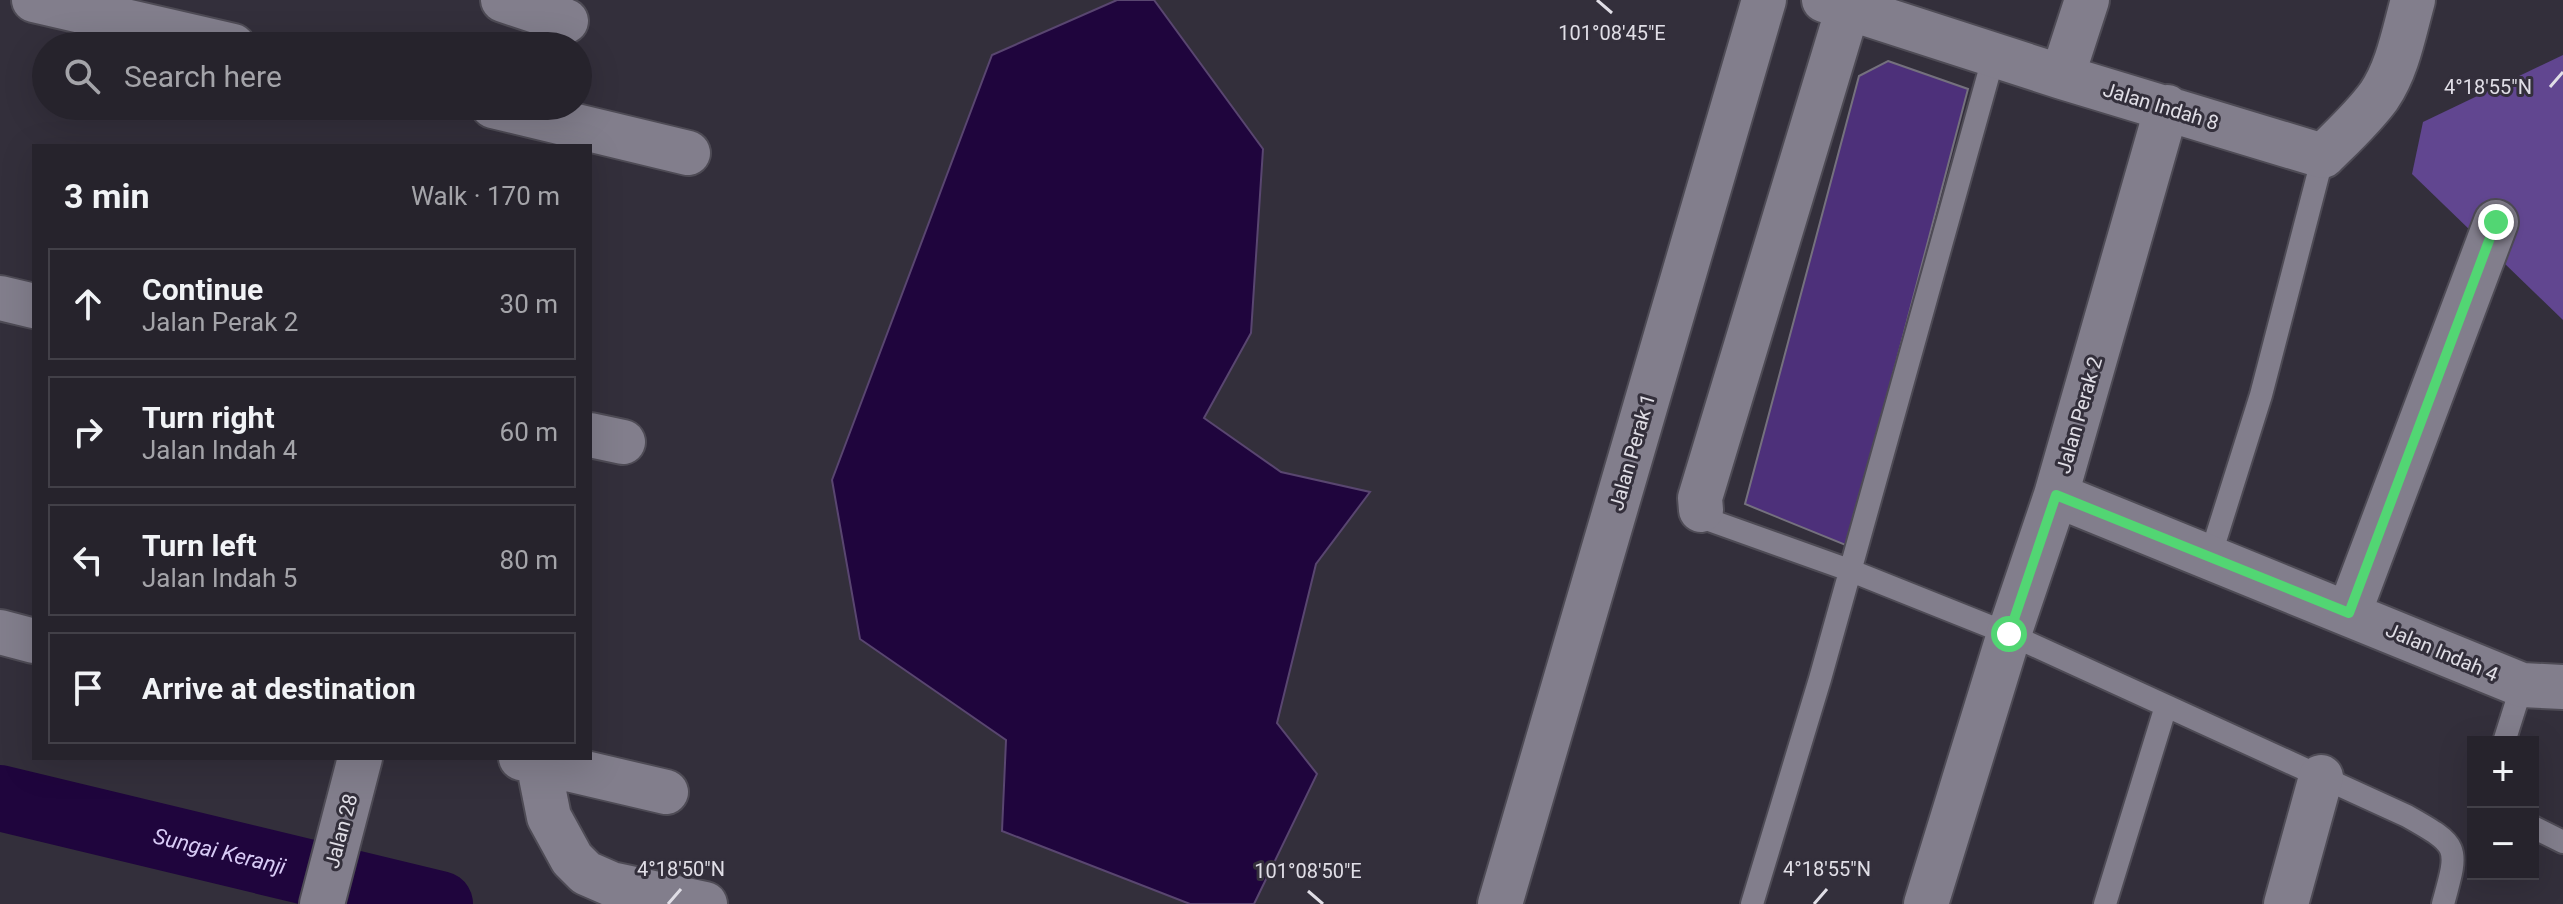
<!DOCTYPE html>
<meta charset="utf-8">
<style>
:root{--surface:#26232c;--page:#322f38;--text:#f1f3f6;--muted:#a4a4a9;--line:#424048}
body{margin:0;font-family:Roboto,sans-serif;background:var(--page);color:var(--text)}
.controls{position:absolute;right:24px;bottom:24px;display:grid;overflow:hidden;border-radius:0px;box-shadow:0 8px 32px #0002}
.controls button{width:72px;height:72px;display:grid;place-items:center;padding:0;border:0;border-bottom:2px solid var(--line);background:var(--surface);color:var(--text);font:40px sans-serif}
.stop{position:absolute;width:24px;height:24px;margin:-18px;border:6px solid #52d673;border-radius:50%;background:#fff}
.stop.end{background:#52d673;border-color:#fff;box-shadow:0 2px 8px #0008}
.list{margin:0;padding:0;list-style:none}
h2{display:flex;justify-content:space-between;align-items:center;height:104px;margin:0;padding:0 32px;font-size:34px}
h2 small{font-size:26px;font-weight:400;color:var(--muted)}
.list li{display:grid;grid-template-columns:52px 1fr auto;gap:24px;align-items:center;box-sizing:border-box;height:112px;margin:0 16px 16px;padding:0 16px;border:2px solid var(--line);border-radius:0px}
.list b{display:block;font-size:30px;white-space:nowrap}
.list p{margin:0;font-size:26px;white-space:nowrap;color:var(--muted)}
.list em{font-size:26px;font-style:normal;color:var(--muted)}
.icon{flex:none;width:44px;height:44px;fill:none;stroke:currentColor;stroke-width:2;stroke-linecap:round;stroke-linejoin:round}
.map{position:relative;flex:none;width:2563px;height:904px;overflow:hidden}
.search{position:absolute;background:var(--surface);box-shadow:0 8px 32px #0002;left:32px;top:32px;width:560px;height:88px;display:flex;align-items:center;gap:20px;box-sizing:border-box;padding:0 28px;border-radius:44px;color:var(--muted);font-size:30px}
.panel{position:absolute;background:var(--surface);box-shadow:0 8px 32px #0002;left:32px;top:144px;width:560px;height:616px;border-radius:0px}
.map>svg:first-child{display:block}
.green{fill:#614690}
.water{fill:#1f053d;stroke:#594670;stroke-width:2}
.lines{fill:none;stroke-linecap:round;stroke-linejoin:round}
.river{stroke:#1f053d;stroke-width:66}
.building{fill:#4d307a;stroke:#75717e;stroke-width:2}
.service-casing{stroke:#4e4b55;stroke-width:26}
.minor-casing{stroke:#4e4b55;stroke-width:48}
.service{stroke:#827e8c;stroke-width:22}
.minor{stroke:#827e8c;stroke-width:44}
.route{stroke:#52d673;stroke-width:10}
.ticks{fill:none;stroke:#e0dee6;stroke-width:3}
.labels{text-anchor:middle;stroke-width:6;stroke-linejoin:round;paint-order:stroke}
.street-label{font-size:20px;fill:#e0dee6;stroke:#332f3b}
.water-label{font-size:22px;font-style:italic;fill:#d7caf5;stroke:#332f3b}
.ticks-label{font-size:20px;text-anchor:middle;fill:#e0dee6;stroke:#332f3b;stroke-width:6;stroke-linejoin:round;paint-order:stroke}
</style>
<div class="map">
<svg width="2563" height="904" viewBox="0 0 2563 904">
<rect width="100%" height="100%" fill="#332f3b"/>
<path class="green" d="M2563 55V320L2412 174 2423 122Z"/>
<path class="water" d="M1117 0H1154L1263 149 1251 333 1204 418 1281 472 1370 492 1316 564 1277 723 1317 774 1254 904H1190L1002 831 1006 740 860 639 832 480 992 55Z"/>
<g class="lines">
<path class="river" id="s1" d="M0 798 440 904"/>
</g>
<path class="building" d="M1888 61 1968 89 1848 546 1745 504 1859 76Z"/>
<g class="lines">
<g class="service-casing">
<path id="service" d="M1701 510 1709 520 1849 570 2009 634 2407 816C2460 846 2459 846 2443 904
M2210 557 2261 395 2323 156
M2504 742 2522 685
M2533 827 2563 842
M1752 904 1820 679 1994 55
M2105 904 2166 706"/>
</g>
<g class="minor-casing">
<path id="minor" d="M34 0 233 46
M503 0 566 21
M1824 0 2062 77 2323 156C2342 137 2363 118 2379 96 2398 68 2404 32 2413 0
M2062 77 2087 0
M493 106 688 153
M0 298 34 306
M590 435 623 442
M2056 495 2522 685 2563 687
M1701 510 1700 498 1848 8
M2349 613 2496 222
M0 632 34 641
M521 758 666 792
M538 762 549 817 572 859 586 873 611 884 705 904
M322 904 360 758
M1500 904 1764 0
M1926 904 2009 634 2056 495 2167 107
M2286 904 2321 777"/>
</g>
<use href="#service" class="service"/>
<use href="#minor" class="minor"/>
</g>
<g class="lines">
<path class="route" d="M2009 634 2056 495 2349 613 2496 222"/>
</g>
<path class="ticks" d="M1597 0 1612 13M2550 87 2563 72M1308 891 1323 904M668 904 681 889M1814 904 1827 889"/>
<g class="labels">
<g class="street-label">
<text transform="translate(2161 106) rotate(17)" y="7">Jalan Indah 8</text>
<text transform="translate(2079 415) rotate(-74)" y="7">Jalan Perak 2</text>
<text transform="translate(1632 452) rotate(-74)" y="7">Jalan Perak 1</text>
<text transform="translate(2442 652) rotate(23)" y="7">Jalan Indah 4</text>
<text transform="translate(341 831) rotate(-75)" y="7">Jalan 28</text>
</g>
<g class="water-label">
<text dy="8" stroke="none"><textPath href="#s1" startOffset="226">Sungai Keranji</textPath></text>
</g>
</g>
<g class="ticks-label">
<text x="1612" y="40">101°08'45"E</text>
<text x="2488" y="94">4°18'55"N</text>
<text x="681" y="876">4°18'50"N</text>
<text x="1827" y="876">4°18'55"N</text>
<text x="1308" y="878">101°08'50"E</text>
</g>
</svg>
<div class="controls">
<button>+</button>
<button>−</button>
</div>
<div class="stop" style="left:2009px;top:634px"></div>
<div class="stop end" style="left:2496px;top:222px"></div>
<div class="search"><svg class="icon" aria-label="search" viewBox="0 0 24 24"><circle cx="10" cy="10" r="6"/><path d="M15 15l6 6"/></svg>Search here</div>
<section class="panel">
<h2>3 min<small>Walk · 170 m</small></h2>
<ul class="list">
<li><svg class="icon" aria-label="ahead" viewBox="0 0 24 24"><path d="M12 20V5M6 11l6-6 6 6"/></svg><div><b>Continue</b><p>Jalan Perak 2</p></div><em>30 m</em></li>
<li><svg class="icon" aria-label="right" viewBox="0 0 24 24"><path d="M7 20v-9h11M14 6l5 5-5 5"/></svg><div><b>Turn right</b><p>Jalan Indah 4</p></div><em>60 m</em></li>
<li><svg class="icon" aria-label="left" viewBox="0 0 24 24"><path d="M17 20v-9H6M10 6l-5 5 5 5"/></svg><div><b>Turn left</b><p>Jalan Indah 5</p></div><em>80 m</em></li>
<li><svg class="icon" aria-label="arrive" viewBox="0 0 24 24"><path d="M6 21V4h12l-3 4 3 4H6"/></svg><div><b>Arrive at destination</b></div></li>
</ul>
</section>
</div>
